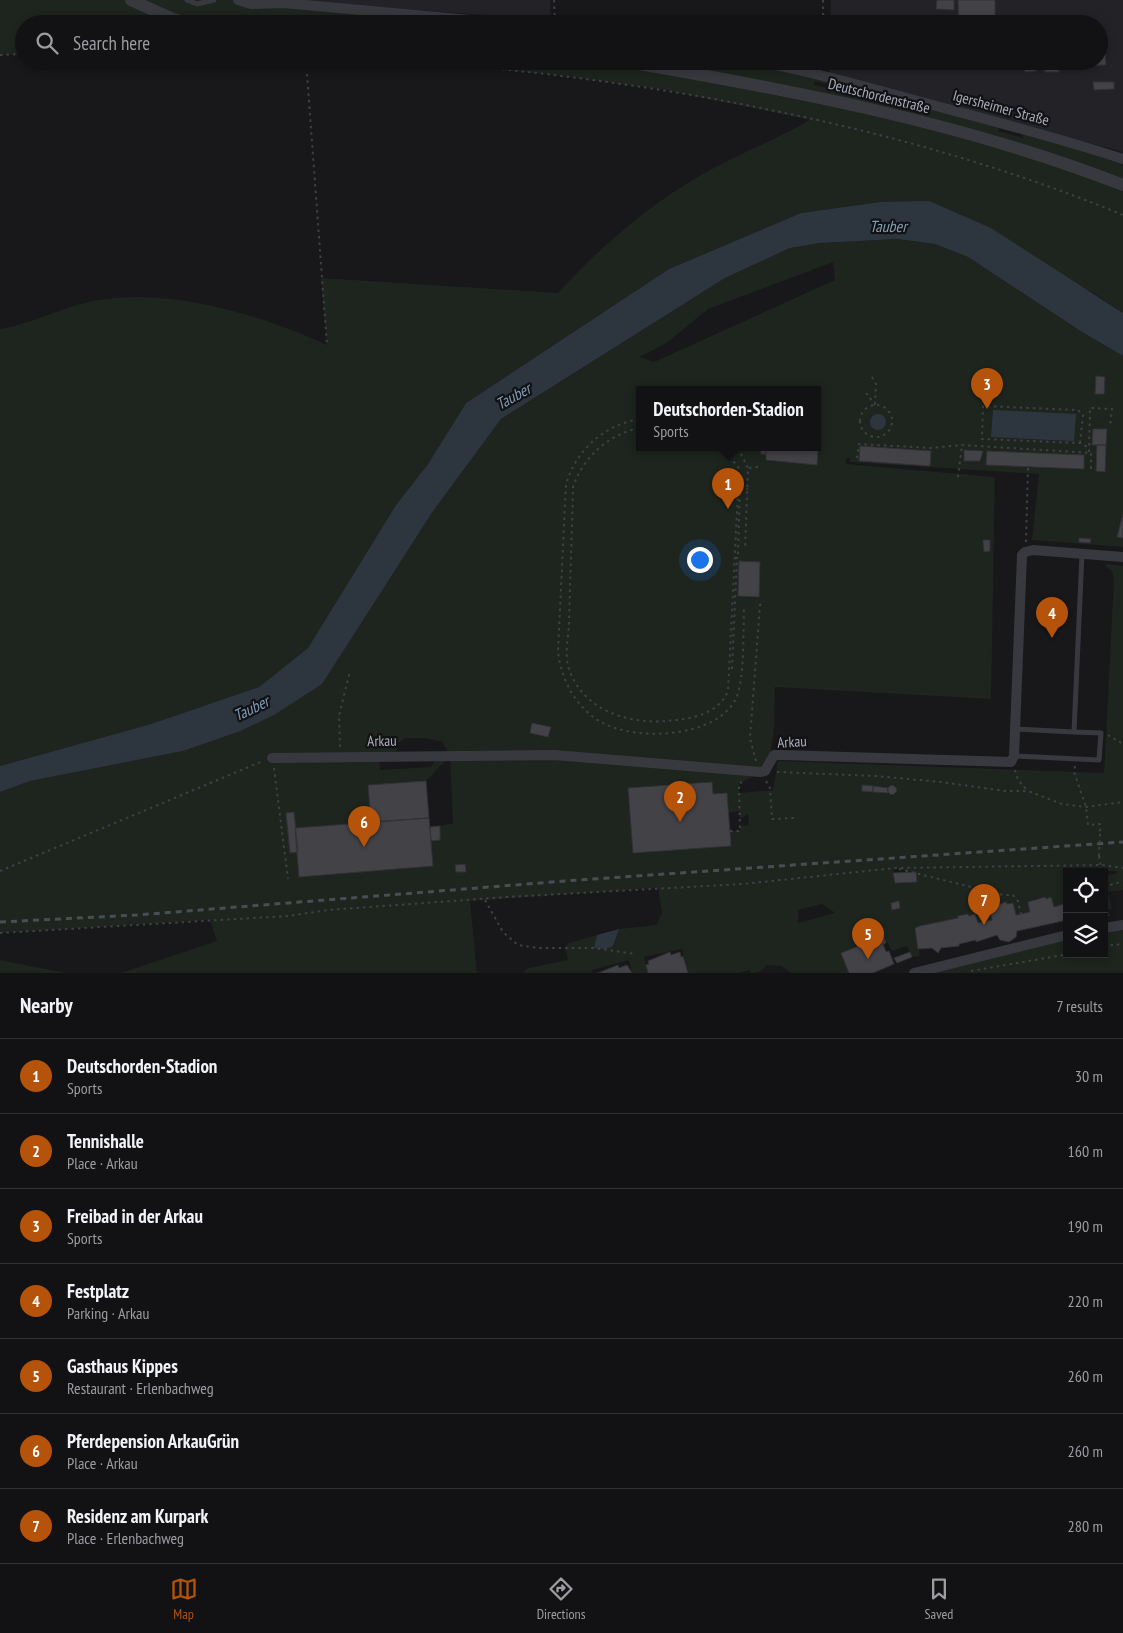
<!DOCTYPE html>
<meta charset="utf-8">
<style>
:root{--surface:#121114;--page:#1f1f22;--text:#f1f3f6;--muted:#9c9da0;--line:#313134;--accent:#b45309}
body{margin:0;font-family:"PT Sans Narrow",sans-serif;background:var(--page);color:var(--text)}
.controls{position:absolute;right:15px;bottom:15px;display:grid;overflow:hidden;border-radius:0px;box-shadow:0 2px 8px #0003}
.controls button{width:45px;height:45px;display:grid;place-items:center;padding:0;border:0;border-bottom:1px solid var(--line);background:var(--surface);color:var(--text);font:25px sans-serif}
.you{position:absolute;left:699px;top:559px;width:18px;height:18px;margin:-12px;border:4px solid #fff;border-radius:50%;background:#1a73e8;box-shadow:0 0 0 8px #1a73e833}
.badge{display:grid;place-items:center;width:32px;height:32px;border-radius:50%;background:var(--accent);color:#fff;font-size:16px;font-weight:700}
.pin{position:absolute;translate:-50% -41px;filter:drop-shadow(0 1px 2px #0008)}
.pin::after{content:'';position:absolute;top:26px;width:18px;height:15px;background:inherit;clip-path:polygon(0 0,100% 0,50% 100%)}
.popup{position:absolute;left:636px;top:386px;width:185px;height:65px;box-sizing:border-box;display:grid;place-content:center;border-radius:0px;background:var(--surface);filter:drop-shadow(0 1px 4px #0005);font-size:16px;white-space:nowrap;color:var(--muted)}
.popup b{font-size:19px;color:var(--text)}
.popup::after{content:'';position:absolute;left:50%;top:100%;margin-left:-10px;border:10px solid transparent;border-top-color:var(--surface)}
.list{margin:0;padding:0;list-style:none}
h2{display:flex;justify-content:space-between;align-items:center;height:65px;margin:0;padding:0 20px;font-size:21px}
h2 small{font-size:16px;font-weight:400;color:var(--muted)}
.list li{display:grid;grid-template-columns:32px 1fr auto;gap:15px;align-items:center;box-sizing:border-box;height:75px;padding:0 20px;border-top:1px solid var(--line)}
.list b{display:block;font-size:19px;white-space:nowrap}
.list p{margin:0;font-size:16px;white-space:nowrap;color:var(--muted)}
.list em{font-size:16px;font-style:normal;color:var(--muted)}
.icon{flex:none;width:28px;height:28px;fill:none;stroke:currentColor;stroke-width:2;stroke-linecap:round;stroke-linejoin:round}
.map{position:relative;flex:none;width:1123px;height:973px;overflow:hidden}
.search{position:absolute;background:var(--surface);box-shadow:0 2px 8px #0003;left:15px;right:15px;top:15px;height:55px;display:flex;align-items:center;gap:12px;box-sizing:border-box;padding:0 18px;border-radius:28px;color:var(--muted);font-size:19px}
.sheet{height:590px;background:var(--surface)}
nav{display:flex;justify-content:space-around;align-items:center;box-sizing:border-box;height:70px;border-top:1px solid var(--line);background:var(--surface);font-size:14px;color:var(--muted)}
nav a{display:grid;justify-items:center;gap:2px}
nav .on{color:var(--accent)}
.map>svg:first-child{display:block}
.built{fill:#232327}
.green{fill:#1d251e;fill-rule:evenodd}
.water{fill:#2d363e}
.building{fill:#424247;stroke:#323136}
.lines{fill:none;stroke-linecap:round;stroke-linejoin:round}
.path{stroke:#3e4046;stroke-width:2;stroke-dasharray:2.5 4;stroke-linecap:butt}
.service{stroke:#38393f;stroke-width:5}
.minor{stroke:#38393f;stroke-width:10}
.tertiary{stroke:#38393f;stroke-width:12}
.rail{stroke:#4b4d54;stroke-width:3;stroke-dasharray:6 5;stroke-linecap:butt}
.path-bridge{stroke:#3e4046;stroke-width:2;stroke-dasharray:2.5 4;stroke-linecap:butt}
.labels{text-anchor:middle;stroke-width:4.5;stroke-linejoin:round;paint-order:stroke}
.street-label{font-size:15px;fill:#aaaeba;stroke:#121215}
.water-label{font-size:16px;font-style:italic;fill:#809cb5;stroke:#121215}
</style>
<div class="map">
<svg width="1123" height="973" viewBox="0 0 1123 973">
<rect width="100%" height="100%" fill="#18171a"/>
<path class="built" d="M287 0H550L551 20Z
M831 0H1123V152L829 74 830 61H1099V24H830Z"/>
<path class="green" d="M0 0H291L516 24H24V54L0 55Z
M405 61H754L1123 159V313L1092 292 880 202 801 213 669 269 466 403 428 464 396 505 308 648 259 687 151 724 0 766V329C36 323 69 303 106 299 175 289 264 316 327 345L321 278 558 293C600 247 647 206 701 175 736 155 775 140 810 120L666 90 557 75ZM815 81 855 91 856 94 814 85ZM1000 128 1022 134 1023 138 998 131Z
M897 239 935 244 968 257 1082 332 1123 356V547L1032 540 1039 474 850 462V458H846V464L995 477 991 699 775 687C774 708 777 757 760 772 754 777 745 780 739 784V793L773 790 778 761 1104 773 1114 580 1112 571 1105 566 1107 564 1123 566V890L1108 892 1112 909H1106L1105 915 1104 875 1115 874 1118 871 1067 872V903L1054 907 1051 898 1046 899 1045 897 1034 899 1030 912 1016 915 1013 903 1007 904 1005 902 989 908 992 920 978 923 975 914 969 916 968 914 958 916V918L920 926 915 929 920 956 912 957 907 946 892 951 884 937 842 953 849 973H791L781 966 767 965C762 970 759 973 751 973L750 970 738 973H688L682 949 644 957 648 973H632L629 960 592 970V973H523L528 968 568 960 565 947 569 943 597 935 594 948 613 946 619 929 656 925 662 913 658 888 470 901 477 973H121L217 941 210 920 0 933V792L30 781 183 751 238 732 431 514 501 419 725 278 790 248 820 243ZM833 262 835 280 654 362 640 357 668 342 708 309ZM639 390H817V448H639ZM406 738H426L442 742 450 755H438L431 767 380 770 379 757 383 753 397 751 398 743ZM450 756 453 823 440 826V840L431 841 433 866 300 877 298 852 290 853 286 813 295 828 371 822 368 785 426 781ZM712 782 713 794 727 793 729 813 739 811 740 819 748 814 749 825 740 826V831H730L731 846 633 852 628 789ZM863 785 889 788 890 785 894 786 896 794 862 791ZM895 868 916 872 917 882 893 873ZM822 904 835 913 798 923V910Z
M1123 925V973H926L1067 935V954H1104V928Z
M0 960 66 973H0Z"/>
<path class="water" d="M929 201 991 228 1123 313V356L1082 332 968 257 935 244 897 239 820 243 790 248 725 278 501 419 431 514 322 684 274 715 238 732 183 751 30 781 0 792V766L151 724 259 687 308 648 396 505 428 464 466 403 669 269 801 213 880 202Z
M993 410 1076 414 1074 441 991 437Z
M870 422a8 8 0 1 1 16 0a8 8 0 1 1-16 0Z
M619 929 613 946 606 949 594 948 597 935Z"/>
<path class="building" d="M937 0H954V10L936 9Z
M958 0H995V24H982L981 17H973V24H959Z
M954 17V24H941V18Z
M927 22V24H884V23Z
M1099 49H1105L1106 65 1059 67V72H1045L1044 61H1099Z
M1024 61H1035L1036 71 1025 72Z
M1093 82H1114V89L1094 90Z
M1096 376 1105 377 1104 394H1095Z
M1093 429H1107L1106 445H1092Z
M1097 445H1106L1105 472 1096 471Z
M818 446 817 465 766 460V448Z
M860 446 931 451 930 466 859 461Z
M761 448H766V454H761Z
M964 450 983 451 980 461H964Z
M987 451 1084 455V469L986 465Z
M1123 514V538L1117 537Z
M1079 538 1091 539 1090 543 1079 542Z
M983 540H990V551L984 552Z
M739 561 760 562 759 597 738 596Z
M532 723 551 727 548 737 530 733Z
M426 781 429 818 371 822 368 785Z
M712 782 713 794 727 793 731 846 633 853 628 788Z
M862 785 873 786V792L862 791Z
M887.5 790a4.5 4.5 0 1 1 9 0a4.5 4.5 0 1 1-9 0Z
M873 786 888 788V793L873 792Z
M294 812 298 852 290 853 286 813Z
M429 818 433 866 299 877 295 828Z
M440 826V840L431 841 430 827Z
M465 864 466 872H456L455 865Z
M916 872 917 882 895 883 893 873Z
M1045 897 1046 899 1051 897 1054 907 1067 903V920L1017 931 1016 937 1009 942 1000 940 997 935 976 942V940L959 944V946L941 948 938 953 932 948 918 949 915 928 920 926 958 918V916L968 914 969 916 975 914 978 923 992 920 989 908 1006 902 1007 904 1013 903 1016 915 1030 912 1028 902Z
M899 901 900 908 892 910 891 903Z
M884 936 886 943 883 944 886 952 889 951 894 964 873 973H849L841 953Z
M670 952 671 955 680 952 681 957 683 956 688 973H648L646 965 649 964 648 961Z
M910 952 912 957 897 963 894 958Z
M618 965 619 968 627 965 632 973H598Z"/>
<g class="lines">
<path class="path" d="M554 0 555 24
M823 0V24
M294 15 297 18 380 24
M0 55 24 54
M306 61 327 345
M405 61C646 78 899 123 1123 215
M872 377 876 384 875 405
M866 393 875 405
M860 421a16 16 0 1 1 32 0a16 16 0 1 1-32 0Z
M639 419C603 426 577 449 566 484L558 650C560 678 576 708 601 722 636 742 718 738 736 698 745 679 743 630 744 607
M639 428C608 435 583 457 573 487 572 533 570 579 569 625 568 637 565 654 568 666 581 710 627 724 667 721 690 719 718 715 728 691L739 472 738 466 720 448
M1080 443 1083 415 1078 410 983 406 982 439 1080 443 1089 448
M738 448 748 468 745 549
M1089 452 1090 408 1112 409 1110 426
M857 458 859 444 931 448 962 445 1091 453V470
M749 468 759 467
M958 477 962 445
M1026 542 1028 467
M738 554 740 489H748
M732 669 737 558H734
M1108 735 1123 744
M340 747 339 716 350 671
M756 761 750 738 760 605 764 601
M1075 766 1074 772 1086 807 1088 825 1100 824V834
M274 768 288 879
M1015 770 1018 780 1028 791
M777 772 876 776 941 782 1005 791H1028L1062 804 1086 807 1123 802
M766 781 770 788 772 819 796 818
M730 831H740L739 784 742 782
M1099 856 1102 872
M899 869 1003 895H1013L1018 901 1021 914
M0 871 263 761
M1104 887 1123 881
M485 900 503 932 518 945 538 948H594L635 954
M1104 901 1108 916
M0 933 288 916 328 910 507 897 743 884 895 868 1102 865 1123 868
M1104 946 1123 944
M971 971 1069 954"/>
<path class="service" d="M187 0 197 4 214 0
M1015 729 1074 732
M1014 756 1099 760 1101 733 1074 732 1082 554"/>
<path class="minor" d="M238 0 251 4 283 3 516 24
M754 61C810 71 866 87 921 102 989 120 1056 137 1123 159
M272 758 554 755 761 772 765 771 774 755H781L1011 762 1014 756 1022 555 1025 552 1033 550 1123 557
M1104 928 1123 925
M914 973 1067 935"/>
<path class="tertiary" d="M131 0 173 19 192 24
M622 61C791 90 962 122 1123 185"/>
<path class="rail" d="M0 922 137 915 565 881 1123 842"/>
<path class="path-bridge" d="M1099 856 1100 834"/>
</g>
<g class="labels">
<g class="street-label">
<text transform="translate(879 96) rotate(14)" y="5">Deutschordenstraße</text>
<text transform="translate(1001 108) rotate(15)" y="5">Igersheimer Straße</text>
<text transform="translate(382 741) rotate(-1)" y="5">Arkau</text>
<text transform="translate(792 742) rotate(-3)" y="5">Arkau</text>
</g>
<g class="water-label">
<text x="888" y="232">Tauber</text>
<text transform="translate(513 396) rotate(-29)" y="6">Tauber</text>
<text transform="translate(251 708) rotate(-26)" y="6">Tauber</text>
</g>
</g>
</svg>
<div class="controls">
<button><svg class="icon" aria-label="locate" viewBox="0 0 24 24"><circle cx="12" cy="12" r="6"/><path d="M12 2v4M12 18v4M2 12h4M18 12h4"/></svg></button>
<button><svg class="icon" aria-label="layers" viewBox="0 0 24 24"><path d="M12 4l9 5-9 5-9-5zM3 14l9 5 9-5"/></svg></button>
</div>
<div class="you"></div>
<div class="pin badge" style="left:728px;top:509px">1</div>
<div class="popup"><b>Deutschorden-Stadion</b>Sports</div>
<div class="pin badge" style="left:680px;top:822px">2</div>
<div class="pin badge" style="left:987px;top:409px">3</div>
<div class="pin badge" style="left:1052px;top:638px">4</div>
<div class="pin badge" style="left:868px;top:959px">5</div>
<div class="pin badge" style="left:364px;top:847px">6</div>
<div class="pin badge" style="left:984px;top:925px">7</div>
<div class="search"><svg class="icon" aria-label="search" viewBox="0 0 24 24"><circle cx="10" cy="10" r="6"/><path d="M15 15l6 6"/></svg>Search here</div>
</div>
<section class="sheet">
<h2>Nearby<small>7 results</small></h2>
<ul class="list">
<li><span class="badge">1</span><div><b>Deutschorden-Stadion</b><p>Sports</p></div><em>30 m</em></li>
<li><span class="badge">2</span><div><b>Tennishalle</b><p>Place · Arkau</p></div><em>160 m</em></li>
<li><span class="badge">3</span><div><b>Freibad in der Arkau</b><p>Sports</p></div><em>190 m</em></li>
<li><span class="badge">4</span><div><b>Festplatz</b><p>Parking · Arkau</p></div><em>220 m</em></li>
<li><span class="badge">5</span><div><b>Gasthaus Kippes</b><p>Restaurant · Erlenbachweg</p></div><em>260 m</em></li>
<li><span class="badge">6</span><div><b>Pferdepension ArkauGrün</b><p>Place · Arkau</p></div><em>260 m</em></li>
<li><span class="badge">7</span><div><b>Residenz am Kurpark</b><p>Place · Erlenbachweg</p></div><em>280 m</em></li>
</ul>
</section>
<nav>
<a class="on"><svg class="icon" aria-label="map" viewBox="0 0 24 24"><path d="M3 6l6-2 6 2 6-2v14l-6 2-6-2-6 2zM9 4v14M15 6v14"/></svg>Map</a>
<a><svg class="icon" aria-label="directions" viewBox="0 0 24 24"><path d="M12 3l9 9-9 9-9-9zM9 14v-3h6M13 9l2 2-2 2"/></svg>Directions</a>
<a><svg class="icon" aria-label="saved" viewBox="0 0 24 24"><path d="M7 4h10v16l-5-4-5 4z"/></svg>Saved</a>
</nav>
